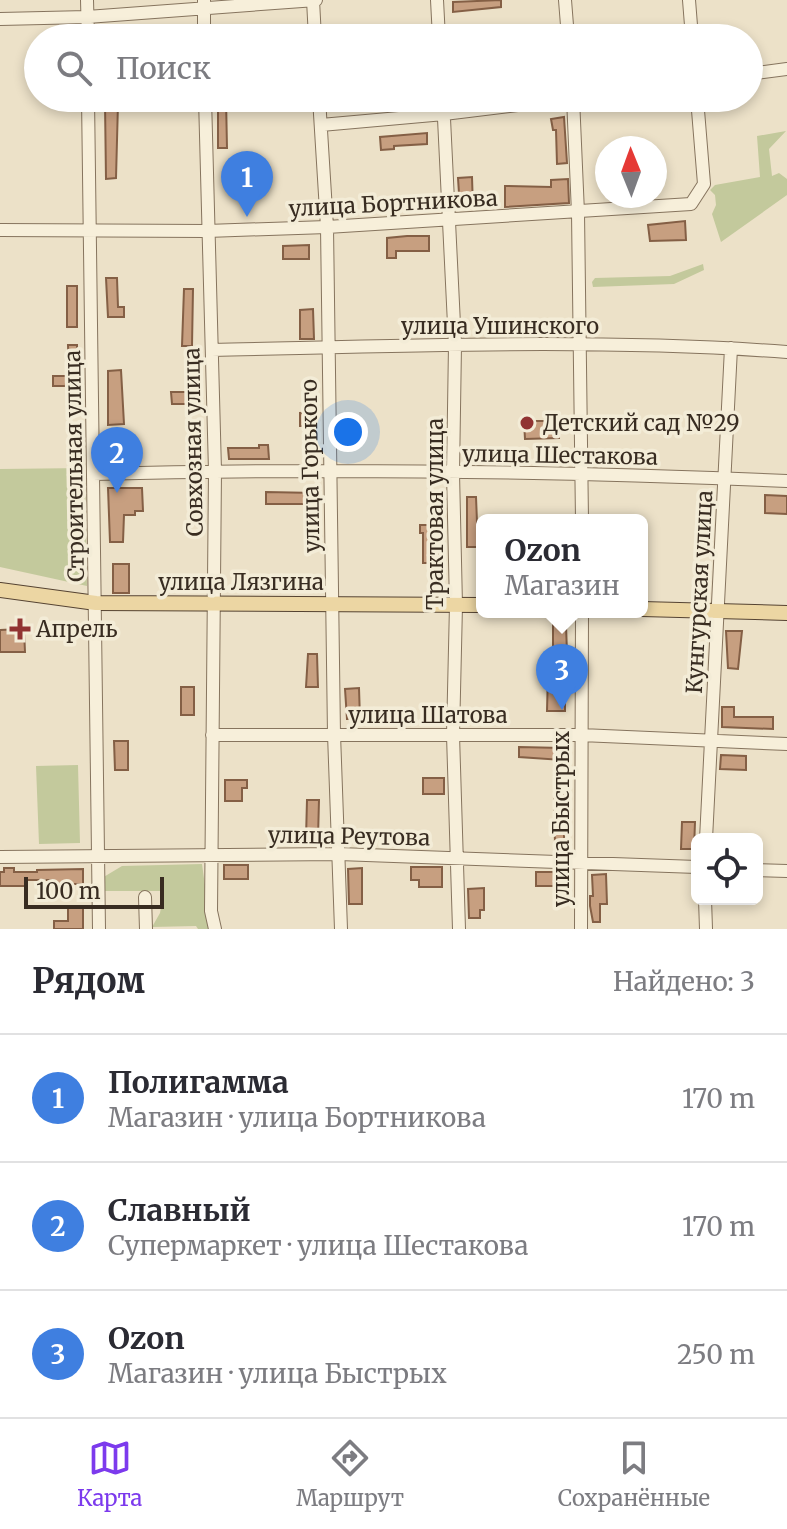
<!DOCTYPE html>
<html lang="ru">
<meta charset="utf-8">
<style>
:root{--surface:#fff;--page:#f2f2f3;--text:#2b2b33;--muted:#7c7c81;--line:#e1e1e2;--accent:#7c3aed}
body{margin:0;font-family:Merriweather,serif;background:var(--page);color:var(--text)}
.controls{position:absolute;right:24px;bottom:24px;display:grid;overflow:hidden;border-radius:12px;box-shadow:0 4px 12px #0003}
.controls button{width:72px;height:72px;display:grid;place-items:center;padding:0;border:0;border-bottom:2px solid var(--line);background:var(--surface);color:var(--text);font:40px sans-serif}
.compass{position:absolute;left:595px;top:136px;width:72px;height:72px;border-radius:50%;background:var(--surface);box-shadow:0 4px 12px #0003;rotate:359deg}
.scale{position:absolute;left:24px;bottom:20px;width:140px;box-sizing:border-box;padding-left:8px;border:4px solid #382c21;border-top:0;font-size:22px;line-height:28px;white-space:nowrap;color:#382c21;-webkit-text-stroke:6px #f3ecd7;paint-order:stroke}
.you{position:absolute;left:348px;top:432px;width:28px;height:28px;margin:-20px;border:6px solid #fff;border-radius:50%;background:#1a73e8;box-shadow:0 0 0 12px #1a73e833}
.badge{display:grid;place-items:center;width:52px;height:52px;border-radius:50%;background:var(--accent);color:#fff;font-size:26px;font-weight:700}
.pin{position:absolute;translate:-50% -66px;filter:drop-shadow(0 2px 4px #0008)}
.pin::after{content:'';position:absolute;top:42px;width:28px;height:24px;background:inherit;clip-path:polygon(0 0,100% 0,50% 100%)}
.popup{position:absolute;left:476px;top:514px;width:172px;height:104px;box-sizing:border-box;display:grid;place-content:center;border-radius:12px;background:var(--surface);filter:drop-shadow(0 2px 6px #0005);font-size:26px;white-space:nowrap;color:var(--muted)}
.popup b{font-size:30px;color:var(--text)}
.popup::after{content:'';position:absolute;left:50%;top:100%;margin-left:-16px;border:16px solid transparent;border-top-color:var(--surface)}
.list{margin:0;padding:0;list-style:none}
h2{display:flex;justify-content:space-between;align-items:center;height:104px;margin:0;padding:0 32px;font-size:34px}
h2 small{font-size:26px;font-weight:400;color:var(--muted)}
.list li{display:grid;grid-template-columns:52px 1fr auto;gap:24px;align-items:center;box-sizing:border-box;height:128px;padding:0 32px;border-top:2px solid var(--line)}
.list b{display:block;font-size:30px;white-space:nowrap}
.list p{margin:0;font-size:26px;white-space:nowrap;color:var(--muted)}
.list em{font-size:26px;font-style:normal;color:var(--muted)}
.icon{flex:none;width:44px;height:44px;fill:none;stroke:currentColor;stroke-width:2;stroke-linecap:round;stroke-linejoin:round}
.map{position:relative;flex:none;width:787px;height:929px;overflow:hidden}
.search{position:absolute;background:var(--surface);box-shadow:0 4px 12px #0003;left:24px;right:24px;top:24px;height:88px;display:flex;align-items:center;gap:20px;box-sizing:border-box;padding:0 28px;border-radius:44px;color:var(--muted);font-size:30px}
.sheet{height:488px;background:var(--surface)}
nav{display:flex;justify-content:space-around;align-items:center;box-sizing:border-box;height:112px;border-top:2px solid var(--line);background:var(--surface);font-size:22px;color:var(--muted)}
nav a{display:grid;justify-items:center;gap:4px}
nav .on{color:var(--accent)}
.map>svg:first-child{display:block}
.green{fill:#c3c99c}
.building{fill:#c79f80;stroke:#845f45;stroke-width:2}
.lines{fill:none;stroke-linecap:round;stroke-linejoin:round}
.minor-casing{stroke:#86745e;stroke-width:14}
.major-casing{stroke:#554332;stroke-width:16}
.minor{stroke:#f7efda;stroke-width:12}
.major{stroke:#ecd6a3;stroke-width:14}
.poi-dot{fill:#913332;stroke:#f3ecd7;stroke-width:3}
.labels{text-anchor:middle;stroke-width:7;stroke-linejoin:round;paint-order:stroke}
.street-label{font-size:22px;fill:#382c21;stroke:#f3ecd7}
.poi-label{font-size:22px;fill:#382c21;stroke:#f3ecd7;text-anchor:start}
</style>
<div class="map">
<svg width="787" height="929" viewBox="0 0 787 929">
<rect width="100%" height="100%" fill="#ece1c8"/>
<path class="green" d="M786 131 769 149 772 176 779 173 787 179V195L721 242 712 214 716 205 715 195 710 190 715 185 760 177 757 136Z
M703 264 704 270 674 284 593 287 592 282 595 278 670 276Z
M85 468 87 586 0 567V469Z
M78 765 80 843 39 844 36 766Z
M202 864 211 929H198L196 926 152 927 160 913 164 891H103L102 878 122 866Z"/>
<path class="building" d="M501 0V7L453 12V2Z
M218 98H226L227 148H218Z
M105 103H118L116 178 106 179Z
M564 117 567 163 557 164 556 130H553L551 119Z
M427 133V144L394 146V149L381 150 380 137Z
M472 177 473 208 460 209 458 178Z
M568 179 569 203 505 207V186L551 187V180Z
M685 221 686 240 650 241 648 225Z
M407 236H429V251H396V258H387V238Z
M309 245V259H283V246Z
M106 278H117L118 307H124V317H108Z
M67 286H77V327H67Z
M184 289H193L192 346H182Z
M313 309 314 339H300V310Z
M68 345H77V386H53V376H69Z
M188 368H196L197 404H172L171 392H188Z
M121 370 124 424 108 425V371Z
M316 412 315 461 306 462 305 426H300V413Z
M524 421H559V438L525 439Z
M259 445H268L269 459H229L228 448H259Z
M108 488H142L143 511H135V515H124L123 542H110Z
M266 492 316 493V504H266Z
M765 495 787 496V514L765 513Z
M467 497H476L478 547H467Z
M420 525H437L441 595H432L433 563H423V533H420Z
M113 564H129V593H113Z
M553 625H566L567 653H553Z
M20 629H24L25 652H0V630Z
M726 631H742L738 669 728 668Z
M308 654H317L318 687H306Z
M548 673H565V711H547Z
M181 687H194V715H181Z
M359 688 360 719H347L345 689Z
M722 707H734V717H773V729L722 727Z
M114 741H128V770H115Z
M519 747 562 748V760L519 757Z
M721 755 746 756V770L720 769Z
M423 778H444V794H423Z
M225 780H247V788H242V801H225Z
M564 795V844H555L554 796Z
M307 800H319L318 838H306Z
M682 822H695L694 849H681Z
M224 865H248V879H224Z
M411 867H442V887H419V880H411Z
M4 868H14V872H37V870L83 869V884H52V880H26V886H0V872H4Z
M362 868V904H349L348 869Z
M536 872H568V886H536Z
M606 874 607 904H600V922H593L590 906V896H593L592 875Z
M484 888V910H480V918H469L468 889Z
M68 906H83V929H54V921H68Z"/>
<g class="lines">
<g class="minor-casing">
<path id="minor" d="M87 0 88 38
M204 0V38
M313 0 315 38
M437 0 439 38
M565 0 568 38
M689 0 692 38
M0 19 87 17 316 0
M749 74 787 69
M88 98 99 929
M205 98 215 471 211 911 215 929
M319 98 327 227 334 734 341 929
M443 98 455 345 453 473 456 605 453 735 459 929
M573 98 578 213 582 520
M321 125 444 114 576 98
M0 230 207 231 327 227 691 204 704 184 697 98
M212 350C403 346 596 338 787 352
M93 474C324 468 556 471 787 481
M212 735H581L787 744
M706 839 731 348
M0 857 339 854 697 867
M757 870 787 871
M145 897 146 929
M705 899 706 929
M581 929 582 612"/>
</g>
<g class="major-casing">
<path id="major" d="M0 590 96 603 482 605
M642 609 787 613"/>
</g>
<use href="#minor" class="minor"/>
<use href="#major" class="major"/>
</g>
<g class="poi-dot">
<circle cx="527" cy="423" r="8"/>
<path d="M16 617h8v8h8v8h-8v8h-8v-8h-8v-8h8z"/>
</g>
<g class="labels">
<g class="street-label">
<text transform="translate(393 203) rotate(-3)" y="8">улица Бортникова</text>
<text x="500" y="334">улица Ушинского</text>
<text transform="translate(193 442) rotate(-91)" y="8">Совхозная улица</text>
<text transform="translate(560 455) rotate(1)" y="8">улица Шестакова</text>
<text transform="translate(74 466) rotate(-91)" y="8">Строительная улица</text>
<text transform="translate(310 466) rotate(-91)" y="8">улица Горького</text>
<text transform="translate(435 514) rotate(-90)" y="8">Трактовая улица</text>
<text x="241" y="590">улица Лязгина</text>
<text transform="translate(699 592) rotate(-87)" y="8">Кунгурская улица</text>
<text x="428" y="723">улица Шатова</text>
<text transform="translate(561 819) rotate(-90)" y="8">улица Быстрых</text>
<text transform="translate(349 836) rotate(1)" y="8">улица Реутова</text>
</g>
<g class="poi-label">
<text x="543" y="431">Детский сад №29</text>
<text x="36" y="637">Апрель</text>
</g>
</g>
</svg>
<div class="controls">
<button><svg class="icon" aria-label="locate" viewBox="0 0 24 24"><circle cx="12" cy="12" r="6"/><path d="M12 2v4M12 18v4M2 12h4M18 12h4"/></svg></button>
</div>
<svg class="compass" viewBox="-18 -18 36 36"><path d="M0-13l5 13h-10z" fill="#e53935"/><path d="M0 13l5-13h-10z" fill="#7c7c81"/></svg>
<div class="scale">100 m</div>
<div class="you"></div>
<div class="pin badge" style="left:247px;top:217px;background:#3f7fe0">1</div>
<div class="pin badge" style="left:117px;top:493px;background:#3f7fe0">2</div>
<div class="pin badge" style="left:562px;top:710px;background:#3f7fe0">3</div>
<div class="popup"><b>Ozon</b>Магазин</div>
<div class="search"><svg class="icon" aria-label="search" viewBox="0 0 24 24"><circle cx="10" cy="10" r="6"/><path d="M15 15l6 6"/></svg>Поиск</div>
</div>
<section class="sheet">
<h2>Рядом<small>Найдено: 3</small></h2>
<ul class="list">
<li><span class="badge" style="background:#3f7fe0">1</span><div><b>Полигамма</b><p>Магазин · улица Бортникова</p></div><em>170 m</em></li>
<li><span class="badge" style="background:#3f7fe0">2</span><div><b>Славный</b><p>Супермаркет · улица Шестакова</p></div><em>170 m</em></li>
<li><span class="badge" style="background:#3f7fe0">3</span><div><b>Ozon</b><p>Магазин · улица Быстрых</p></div><em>250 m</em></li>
</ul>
</section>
<nav>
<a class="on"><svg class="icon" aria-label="map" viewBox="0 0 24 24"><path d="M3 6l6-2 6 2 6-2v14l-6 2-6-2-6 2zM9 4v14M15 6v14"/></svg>Карта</a>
<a><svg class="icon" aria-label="directions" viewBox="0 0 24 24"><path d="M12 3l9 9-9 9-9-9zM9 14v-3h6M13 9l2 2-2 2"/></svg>Маршрут</a>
<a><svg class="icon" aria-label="saved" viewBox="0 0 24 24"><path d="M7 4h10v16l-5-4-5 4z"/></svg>Сохранённые</a>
</nav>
